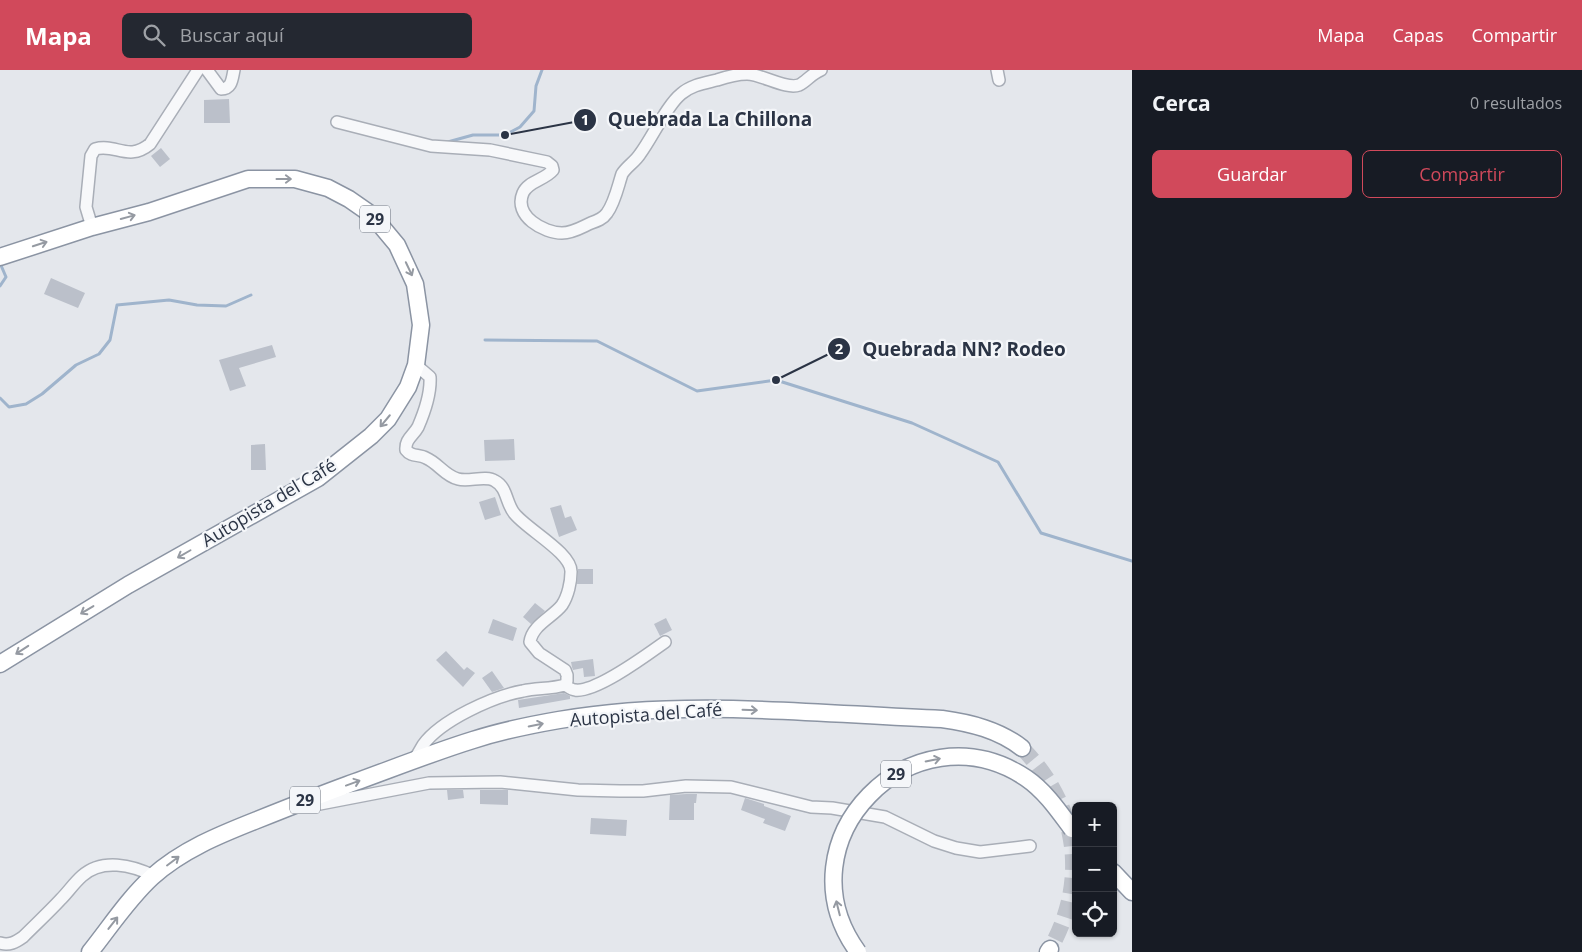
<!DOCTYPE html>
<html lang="es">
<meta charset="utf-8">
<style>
:root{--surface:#171b24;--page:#242831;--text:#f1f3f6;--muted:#9ea1a6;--line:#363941;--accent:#d1495b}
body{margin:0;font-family:"Open Sans",sans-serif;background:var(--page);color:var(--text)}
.controls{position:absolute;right:15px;bottom:15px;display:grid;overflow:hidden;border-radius:8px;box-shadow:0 1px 4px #0004}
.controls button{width:45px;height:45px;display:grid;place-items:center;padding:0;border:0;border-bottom:1px solid var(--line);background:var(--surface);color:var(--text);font:25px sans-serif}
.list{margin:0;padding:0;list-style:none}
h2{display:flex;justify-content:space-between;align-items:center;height:65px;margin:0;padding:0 20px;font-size:21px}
h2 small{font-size:16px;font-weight:400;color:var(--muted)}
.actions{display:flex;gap:10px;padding:15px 20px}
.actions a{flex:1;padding:11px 0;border:1px solid var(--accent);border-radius:8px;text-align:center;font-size:18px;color:var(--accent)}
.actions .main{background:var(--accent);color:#fff}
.icon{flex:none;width:28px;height:28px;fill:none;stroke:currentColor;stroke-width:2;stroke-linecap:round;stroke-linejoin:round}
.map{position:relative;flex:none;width:1132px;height:882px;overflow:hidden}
header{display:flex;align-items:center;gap:30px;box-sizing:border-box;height:70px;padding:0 25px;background:var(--accent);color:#fff}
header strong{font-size:24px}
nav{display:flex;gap:28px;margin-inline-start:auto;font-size:18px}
.search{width:350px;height:45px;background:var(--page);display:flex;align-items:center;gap:12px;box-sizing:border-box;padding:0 18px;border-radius:8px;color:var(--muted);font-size:19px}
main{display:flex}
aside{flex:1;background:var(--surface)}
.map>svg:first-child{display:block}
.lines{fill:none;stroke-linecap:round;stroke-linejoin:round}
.stream{stroke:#9fb4cc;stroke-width:3}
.building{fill:#bbc0ca}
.highway-tunnel{stroke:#bfc3cb;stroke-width:16;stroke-dasharray:16 8;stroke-linecap:butt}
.minor-casing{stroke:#a9aeb7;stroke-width:14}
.highway-casing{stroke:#8b94a3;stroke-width:19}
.minor{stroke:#f7f8fa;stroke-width:11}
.highway{stroke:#fff;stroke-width:16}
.highway-bridge-casing{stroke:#8b94a3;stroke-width:19;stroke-linecap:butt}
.highway-bridge{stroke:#fff;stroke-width:16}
.oneway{stroke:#959aa2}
.labels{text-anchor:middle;stroke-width:4.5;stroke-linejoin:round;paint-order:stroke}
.shield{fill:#f4f6f9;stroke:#676e7b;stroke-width:1}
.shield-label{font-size:16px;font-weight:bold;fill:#2b3445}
.street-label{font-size:18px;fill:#2b3445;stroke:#f4f6f9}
.leader{fill:none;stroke:#2b3445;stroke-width:2}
.callout-dot{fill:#2b3445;stroke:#f4f6f9;stroke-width:2}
.mark-label{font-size:15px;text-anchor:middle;font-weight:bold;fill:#fff}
.callout-label{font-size:19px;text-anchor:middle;font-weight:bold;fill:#2b3445;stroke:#f4f6f9;stroke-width:4.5;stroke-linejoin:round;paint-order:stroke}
</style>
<header>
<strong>Mapa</strong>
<div class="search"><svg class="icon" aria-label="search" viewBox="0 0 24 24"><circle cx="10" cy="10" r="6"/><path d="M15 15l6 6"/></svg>Buscar aquí</div>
<nav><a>Mapa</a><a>Capas</a><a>Compartir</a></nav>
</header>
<main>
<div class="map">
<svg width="1132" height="882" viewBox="0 0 1132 882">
<rect width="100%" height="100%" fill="#e4e7ec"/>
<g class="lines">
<path class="stream" d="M444 73 473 65H505L520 57 534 41 536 16 542 0
M0 193 6 207 0 216
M485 270 597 271 697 321 776 310 912 353 998 392 1041 463 1132 491
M0 328 9 337 26 334 42 324 76 295 99 284 110 270 117 235 169 230 197 235 226 236 251 225"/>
</g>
<path class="building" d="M229 29 230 53H204V30Z
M161 78 170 89 160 97 151 86Z
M51 208 85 223 78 238 44 224Z
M272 275 276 287 239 298 246 316 230 321 219 290Z
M514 369 515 390 485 391 484 370Z
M265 374 266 400H251V375Z
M495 427 501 445 485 450 479 432Z
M561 435 565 448 571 446 577 460 559 467 550 438Z
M578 499H593V514H577Z
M535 533 545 541 531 554 523 547Z
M666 548 672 560 660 566 654 554Z
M493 549 517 558 513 571 488 563Z
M446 581 464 600 467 597 475 603 463 617 436 590Z
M593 589 595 606 584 607 583 598 573 600 572 597 571 592Z
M492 601 504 618 492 622 482 608Z
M564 623 570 626V629L519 638 518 630Z
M447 720H463L464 728 448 730Z
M480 720H508V735L480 734Z
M686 724H697L696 733H694V750H669L670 725Z
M745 728 764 734V736L791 746 785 761 763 753 765 749 741 740Z
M591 748 627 750 626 766 590 764Z"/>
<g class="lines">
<path class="highway-tunnel" d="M1022 678C1078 735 1089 810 1050 879"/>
<g class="minor-casing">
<path id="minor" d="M207 0 221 19C232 19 232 9 234 0
M997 0 999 10
M337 52 431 76 490 80 547 92 552 96 553 100C545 110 528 111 523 123 513 146 544 163 562 163 573 163 582 157 591 153 597 151 603 149 607 143 615 132 618 116 622 104 627 96 635 92 640 84 652 68 667 35 681 24 691 15 705 13 717 10 726 7 736 4 747 4 762 4 786 20 799 15 806 12 811 4 821 0
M92 157 86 137 91 86 95 79C116 73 128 92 150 74L198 0
M565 615C568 617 572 620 575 620 596 623 648 584 665 572
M413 691C417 686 420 680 423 675 441 650 494 626 523 621 537 618 551 619 565 615L567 611V605L565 600 539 583 530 572C532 555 553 547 562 535 568 526 571 512 571 502 572 483 526 459 514 443 506 433 507 417 495 411 486 405 469 412 458 409 445 406 438 393 426 388 419 384 411 387 406 380 405 369 413 366 418 357 425 341 431 324 430 307L416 295
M307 731 320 734 429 713 500 712 578 720 620 721H643L686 716 731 717 811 737 832 738 885 747 934 771 956 778 980 782 1030 776
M0 873C9 876 16 872 23 867 36 854 49 842 61 829 68 822 74 813 82 806 102 788 132 795 154 806"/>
</g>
<g class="highway-casing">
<path id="highway" d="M0 187 92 157 149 142 248 109H295L328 118 349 129 372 145 397 175 415 214 421 255 416 295 408 317 388 349 371 366 318 408 128 515 0 594
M1113 802 1132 822
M90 882C110 857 128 829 152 807 182 780 219 765 257 750 287 738 317 726 347 715 389 700 431 683 473 670 501 661 530 655 559 650 685 628 815 644 942 649 971 653 999 660 1022 678
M1048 882 1050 879"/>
</g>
<use href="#minor" class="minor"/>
<use href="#highway" class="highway"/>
<g class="highway-bridge-casing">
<path id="highway-bridge" d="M858 882C777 771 913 633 1026 708 1045 721 1058 740 1072 759"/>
</g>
<use href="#highway-bridge" class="highway-bridge"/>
</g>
<defs><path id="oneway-shaft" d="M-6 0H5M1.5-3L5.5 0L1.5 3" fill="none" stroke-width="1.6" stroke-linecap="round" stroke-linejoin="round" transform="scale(1.25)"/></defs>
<g class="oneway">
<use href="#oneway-shaft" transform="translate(284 109)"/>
<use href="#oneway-shaft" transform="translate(128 147) rotate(-15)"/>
<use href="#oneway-shaft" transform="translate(40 174) rotate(-18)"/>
<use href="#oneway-shaft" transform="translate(409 199) rotate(65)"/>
<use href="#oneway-shaft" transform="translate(385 351) rotate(130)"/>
<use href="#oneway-shaft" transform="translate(184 484) rotate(150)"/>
<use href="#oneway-shaft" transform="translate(87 540) rotate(149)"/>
<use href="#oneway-shaft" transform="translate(22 580) rotate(147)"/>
<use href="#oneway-shaft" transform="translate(750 640) rotate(2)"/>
<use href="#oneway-shaft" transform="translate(536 655) rotate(-11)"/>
<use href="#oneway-shaft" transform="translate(933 690) rotate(-11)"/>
<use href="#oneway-shaft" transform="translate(353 713) rotate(-20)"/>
<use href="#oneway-shaft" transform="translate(173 791) rotate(-37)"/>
<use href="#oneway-shaft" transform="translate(838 838) rotate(-104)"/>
<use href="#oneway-shaft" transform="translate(113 853) rotate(-52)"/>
</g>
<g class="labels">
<g class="shield">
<rect x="360" y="135.5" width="30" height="27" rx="4"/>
<rect x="881" y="690.5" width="30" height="27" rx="4"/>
<rect x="290" y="716.5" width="30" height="27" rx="4"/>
</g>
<g class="shield-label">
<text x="375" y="155">29</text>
<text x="896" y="710">29</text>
<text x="305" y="736">29</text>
</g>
<g class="street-label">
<text transform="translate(269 433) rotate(-31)" y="6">Autopista del Café</text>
<text transform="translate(646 645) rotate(-4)" y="6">Autopista del Café</text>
</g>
</g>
<path class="leader" d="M505 65L585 50M776 310L839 279"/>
<g class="callout-dot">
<circle cx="505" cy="65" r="5"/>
<circle cx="776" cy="310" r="5"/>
<circle cx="585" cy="50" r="12"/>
<circle cx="839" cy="279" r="12"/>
</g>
<g class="mark-label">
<text x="585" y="55">1</text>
<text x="839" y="284">2</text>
</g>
<g class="callout-label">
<text x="710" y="56">Quebrada La Chillona</text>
<text x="964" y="286">Quebrada NN? Rodeo</text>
</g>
</svg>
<div class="controls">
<button>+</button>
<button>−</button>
<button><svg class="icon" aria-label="locate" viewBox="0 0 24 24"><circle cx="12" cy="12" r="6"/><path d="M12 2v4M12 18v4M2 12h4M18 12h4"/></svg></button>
</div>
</div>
<aside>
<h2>Cerca<small>0 resultados</small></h2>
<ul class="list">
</ul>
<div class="actions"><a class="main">Guardar</a><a>Compartir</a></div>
</aside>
</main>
